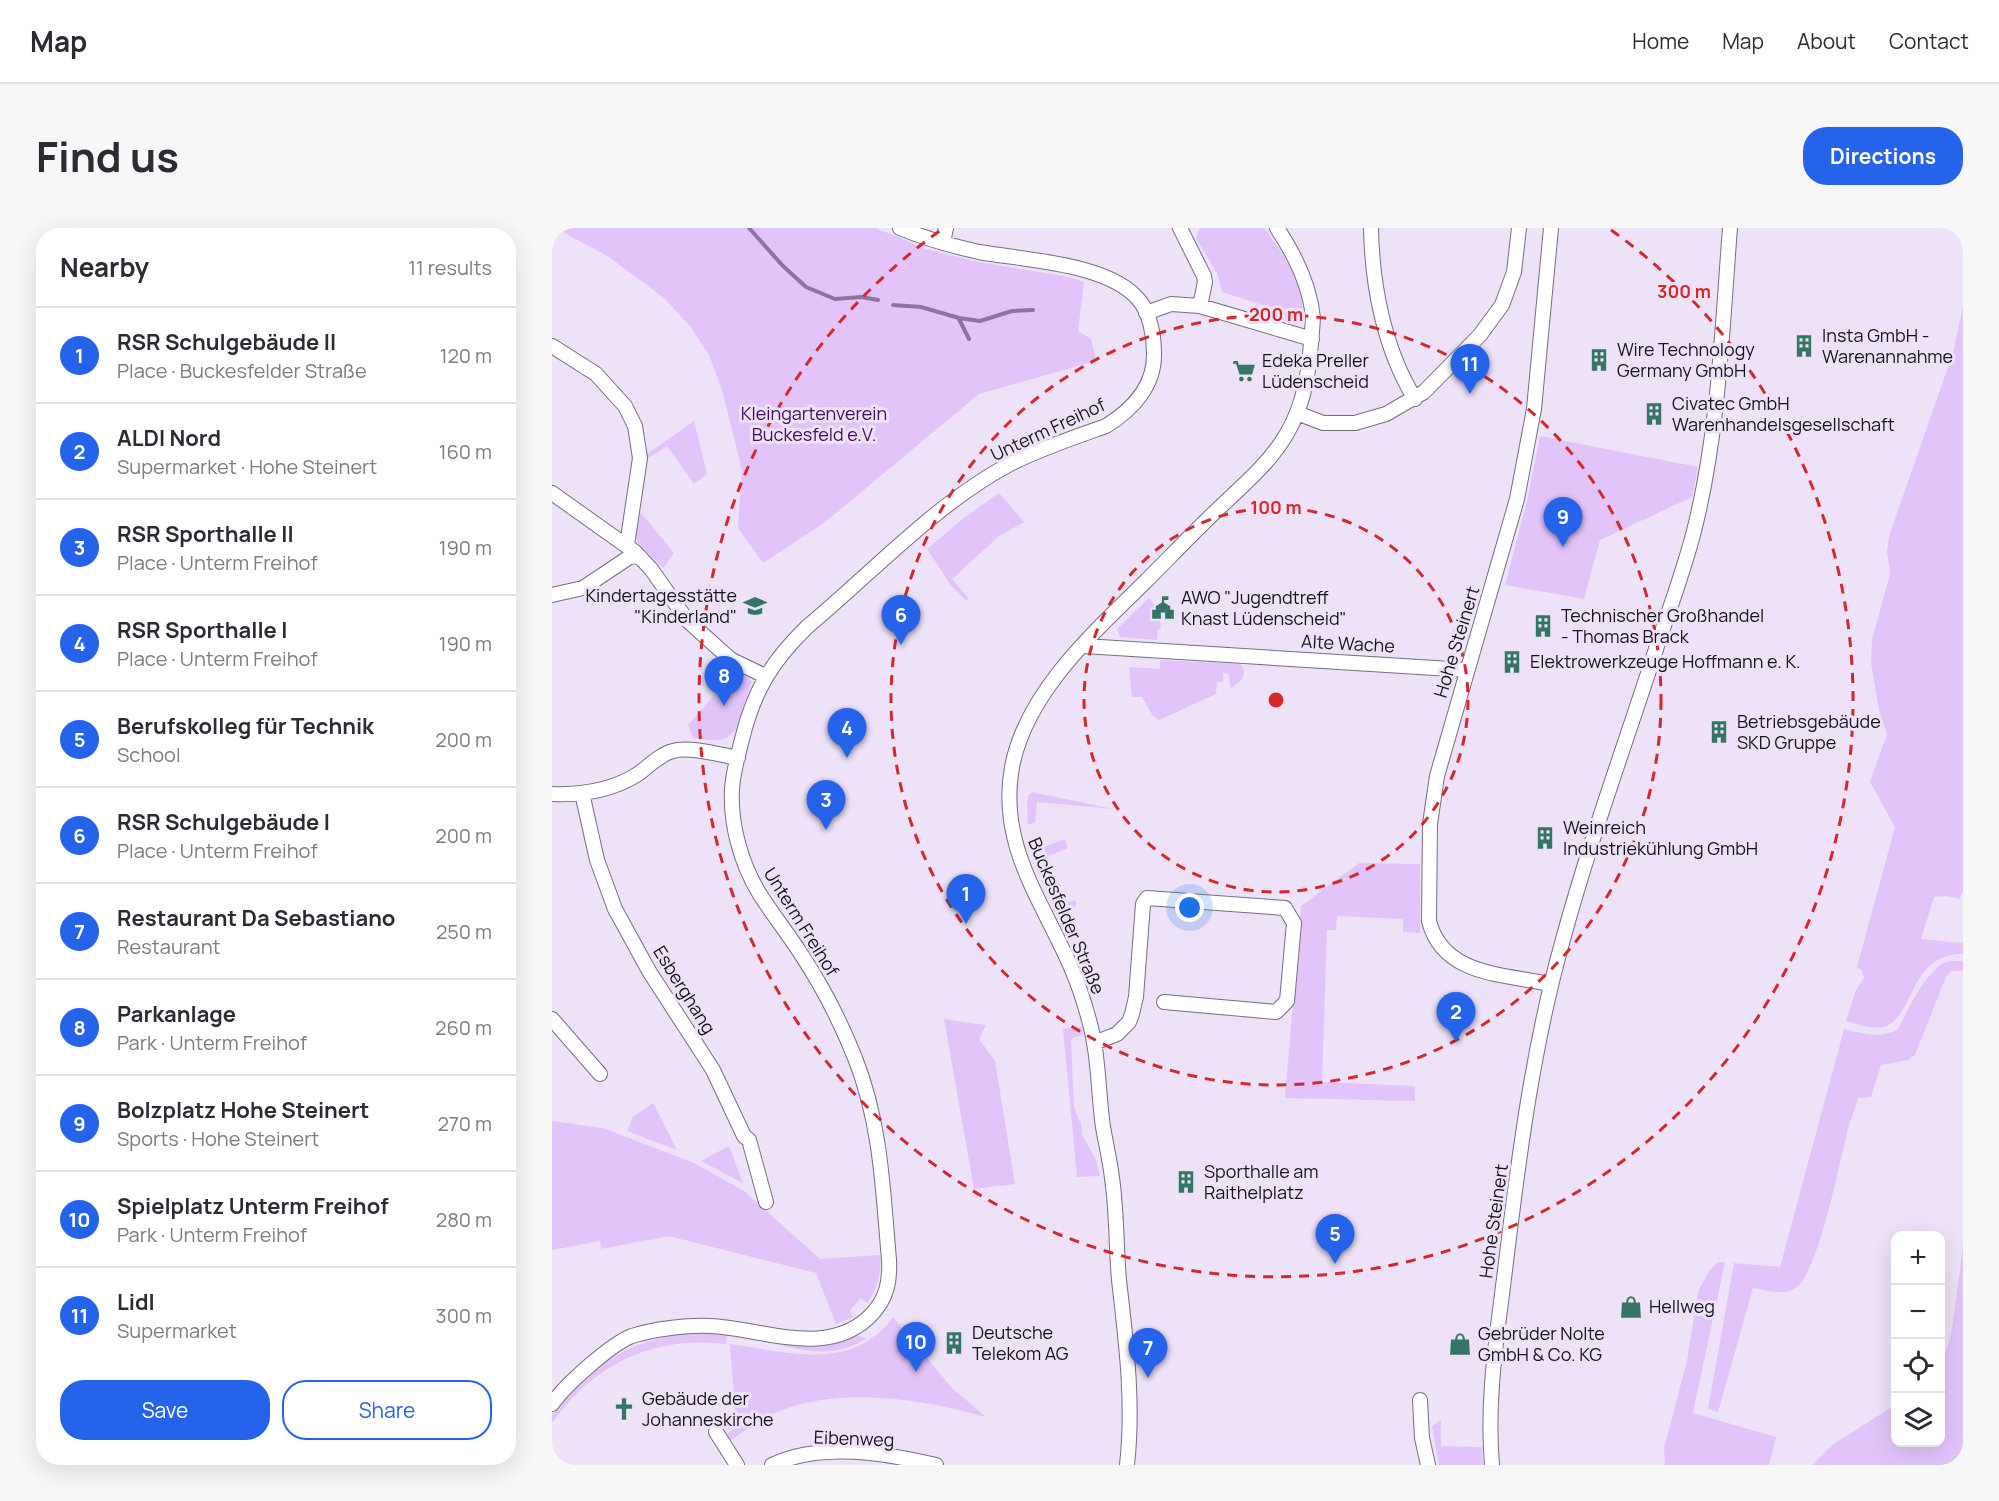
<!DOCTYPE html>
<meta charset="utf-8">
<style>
:root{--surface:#fff;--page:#f7f7f7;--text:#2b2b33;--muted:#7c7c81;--line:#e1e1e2;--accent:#2563eb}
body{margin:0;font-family:Manrope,sans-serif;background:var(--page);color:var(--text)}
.controls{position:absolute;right:18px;bottom:18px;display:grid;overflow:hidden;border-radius:12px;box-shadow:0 6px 24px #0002}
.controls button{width:54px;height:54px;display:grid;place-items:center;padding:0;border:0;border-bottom:2px solid var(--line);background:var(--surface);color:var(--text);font:30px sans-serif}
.you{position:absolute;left:638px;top:680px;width:21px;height:21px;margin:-15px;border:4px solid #fff;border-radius:50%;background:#1a73e8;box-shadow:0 0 0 9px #1a73e833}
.badge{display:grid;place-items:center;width:39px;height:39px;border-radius:50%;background:var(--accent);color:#fff;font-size:20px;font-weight:700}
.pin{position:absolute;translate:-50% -50px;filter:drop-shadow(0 2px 3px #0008)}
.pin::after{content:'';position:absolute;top:32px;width:21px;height:18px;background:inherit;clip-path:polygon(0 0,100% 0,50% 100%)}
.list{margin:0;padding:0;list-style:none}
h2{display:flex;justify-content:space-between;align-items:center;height:78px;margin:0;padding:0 24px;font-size:26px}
h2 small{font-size:20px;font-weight:400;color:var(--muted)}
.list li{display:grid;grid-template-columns:39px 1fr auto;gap:18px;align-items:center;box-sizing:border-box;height:96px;padding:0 24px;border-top:2px solid var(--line)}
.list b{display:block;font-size:22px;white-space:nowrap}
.list p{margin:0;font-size:20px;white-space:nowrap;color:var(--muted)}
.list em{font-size:20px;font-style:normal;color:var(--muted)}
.actions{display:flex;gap:12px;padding:18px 24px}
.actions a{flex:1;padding:14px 0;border:2px solid var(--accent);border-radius:24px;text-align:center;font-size:21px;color:var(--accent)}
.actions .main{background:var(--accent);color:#fff}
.icon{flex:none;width:33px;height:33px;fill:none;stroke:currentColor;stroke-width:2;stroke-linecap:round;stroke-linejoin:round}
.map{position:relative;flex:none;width:1411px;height:1237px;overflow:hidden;border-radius:24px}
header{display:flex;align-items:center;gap:36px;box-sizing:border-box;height:84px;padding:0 30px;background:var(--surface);border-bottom:2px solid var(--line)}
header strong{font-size:28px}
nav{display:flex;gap:33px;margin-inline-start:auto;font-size:21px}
.intro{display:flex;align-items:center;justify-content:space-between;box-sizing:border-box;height:144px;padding:0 36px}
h1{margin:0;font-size:42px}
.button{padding:15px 27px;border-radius:24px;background:var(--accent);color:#fff;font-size:21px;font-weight:700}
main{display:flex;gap:36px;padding:0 36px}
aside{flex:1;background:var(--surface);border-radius:24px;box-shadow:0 6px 24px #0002}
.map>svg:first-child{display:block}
.green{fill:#e2c4fb}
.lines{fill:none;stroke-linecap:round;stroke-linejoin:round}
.stream{stroke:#8e74a5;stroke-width:4}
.minor-casing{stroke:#776d7f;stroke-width:16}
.minor{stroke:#fff;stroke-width:14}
.ring{fill:none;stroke:#d62828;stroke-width:3;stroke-dasharray:10 8}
.labels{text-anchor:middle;stroke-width:6;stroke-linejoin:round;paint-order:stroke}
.poi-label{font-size:18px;fill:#16131a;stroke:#ede2f7;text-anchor:start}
.park-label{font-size:18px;fill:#420e5f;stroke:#ede2f7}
.street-label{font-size:18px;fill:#16131a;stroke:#ede2f7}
.centre{fill:#d62828;stroke:#ede2f7;stroke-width:3}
.ring-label{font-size:18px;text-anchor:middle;font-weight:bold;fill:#d62828;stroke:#ede2f7;stroke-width:6;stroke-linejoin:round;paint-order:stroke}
</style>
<header>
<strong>Map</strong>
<nav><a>Home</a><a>Map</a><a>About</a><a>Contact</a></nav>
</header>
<div class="intro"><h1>Find us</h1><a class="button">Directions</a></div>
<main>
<aside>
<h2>Nearby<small>11 results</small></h2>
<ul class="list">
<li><span class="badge">1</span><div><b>RSR Schulgebäude II</b><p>Place · Buckesfelder Straße</p></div><em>120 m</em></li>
<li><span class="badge">2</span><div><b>ALDI Nord</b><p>Supermarket · Hohe Steinert</p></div><em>160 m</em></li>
<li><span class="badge">3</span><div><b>RSR Sporthalle II</b><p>Place · Unterm Freihof</p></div><em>190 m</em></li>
<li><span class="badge">4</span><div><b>RSR Sporthalle I</b><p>Place · Unterm Freihof</p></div><em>190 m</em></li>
<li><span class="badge">5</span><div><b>Berufskolleg für Technik</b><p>School</p></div><em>200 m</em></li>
<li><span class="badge">6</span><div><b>RSR Schulgebäude I</b><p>Place · Unterm Freihof</p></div><em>200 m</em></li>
<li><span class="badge">7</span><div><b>Restaurant Da Sebastiano</b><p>Restaurant</p></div><em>250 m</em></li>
<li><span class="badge">8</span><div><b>Parkanlage</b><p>Park · Unterm Freihof</p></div><em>260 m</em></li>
<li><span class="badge">9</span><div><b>Bolzplatz Hohe Steinert</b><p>Sports · Hohe Steinert</p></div><em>270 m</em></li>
<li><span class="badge">10</span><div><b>Spielplatz Unterm Freihof</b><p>Park · Unterm Freihof</p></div><em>280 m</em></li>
<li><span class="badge">11</span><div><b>Lidl</b><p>Supermarket</p></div><em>300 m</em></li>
</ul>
<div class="actions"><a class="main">Save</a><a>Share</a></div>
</aside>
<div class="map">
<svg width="1411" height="1237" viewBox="0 0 1411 1237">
<rect width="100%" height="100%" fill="#ede2f7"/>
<path class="green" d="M3 0H324L374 21 426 34 512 48 532 54 526 103 539 111 544 133 427 166 272 295 211 335 186 300 190 242 170 162 157 127 139 99 112 70 57 29Z
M648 0H712C729 21 752 56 750 84L742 87 670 64 666 47 644 10Z
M1411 79V663L1407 671 1395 668 1382 669 1369 711 1411 715V726C1356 726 1365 787 1332 799 1321 802 1305 796 1294 793L1304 762 1312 750 1310 742 1305 739 1343 599 1318 554 1335 506 1327 482 1319 435 1320 411 1338 346 1335 324 1337 308 1401 125Z
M142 193 155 246 142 256 115 218 92 233V228Z
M988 208 1146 239 1140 269 1048 312 1032 371 953 357 975 273Z
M447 265 472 294 447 308 400 351 417 371 414 372 400 359 375 321 413 289Z
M89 285 122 325 111 340 86 316C82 307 83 292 89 285Z
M597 370C605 379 609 388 609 401H606L605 412 568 409 565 401Z
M608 432 688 436C697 448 689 455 678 460L677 446 671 445V454H665L664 466 607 492 601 488 590 469H580L577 439 608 441Z
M182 439 200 453 184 501C173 517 157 512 141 510L136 497 160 470Z
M481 564 484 565 562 581 485 574 483 594 476 597 475 573 477 566Z
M513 611 516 620 496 628 514 675 523 672 525 676 522 680 509 685 488 643 481 623Z
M807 635 868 636V705L851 704V691L785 688 784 702H775L770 854 863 858V873L733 870 749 678Z
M1397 733H1411V743H1399L1394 749 1363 827 1356 832 1329 837 1319 869 1306 870C1303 881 1299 891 1296 901 1288 932 1267 1042 1245 1059 1233 1069 1215 1062 1201 1060L1166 1184 1156 1181 1182 1035 1228 1039 1292 801C1310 805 1328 812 1346 801 1357 781 1374 740 1397 733Z
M392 791 434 797 427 811 443 833 463 956 422 961Z
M530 799 532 806 519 811 522 880 529 896 530 907 544 932 548 948 525 949 511 801Z
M101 875 125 922 75 903 81 889Z
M0 893 51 900 142 935 192 963 268 1031 328 1027C329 1045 326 1061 315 1075L309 1070 298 1082 301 1089 284 1096 264 1045 117 1008 49 1021 48 1013 0 1022Z
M177 918 191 955 149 933Z
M1411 1019V1237H1260L1280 1217 1343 1177 1344 1214H1388L1389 1140 1399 1107Z
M1166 1034H1173L1141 1185 1224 1209 1217 1237H1113L1112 1220 1135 1133 1146 1064 1157 1043Z
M341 1089 399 1159 434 1189C370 1171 291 1158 227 1183 209 1190 192 1204 176 1214L172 1208 184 1199 178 1116C235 1124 301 1145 341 1089Z
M153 1105 175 1107 174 1116C101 1107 42 1136 0 1195V1187C43 1132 83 1107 153 1105Z
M301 1107 315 1110C280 1133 244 1122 208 1111Z
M889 1192V1218L930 1219 931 1237H887L880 1198Z"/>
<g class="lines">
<path class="stream" d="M197 0 231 38 254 59 283 71 309 69 326 72
M341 77 369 79 407 90 428 93 460 83 481 82
M407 91 417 111"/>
<g class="minor-casing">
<path id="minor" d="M628 0 652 48 653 54 648 78
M819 0C820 57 832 121 863 171
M391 15 394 0
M594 85 619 76 648 78 760 111
M0 118 44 146 73 178 83 198 88 230 75 317
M745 185 771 195H803L834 186 872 164 928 107 950 77 962 44 967 0
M0 265 83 324 99 341 135 392 167 421 180 432 213 448
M0 367 31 360 79 328 88 329
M532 418 915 442
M30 565 45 632 63 681 97 743 161 842 192 908 197 912 214 974
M0 566C29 567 61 562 86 546 96 539 108 526 121 523 137 518 168 527 186 530
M998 756C952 746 891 748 877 693L878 596 885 548 965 271 982 181 999 0
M0 791 48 846
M542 815 565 806 577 794 580 786 584 769 591 676 595 670 733 680 742 695 735 773 724 784 612 774
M868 1172 870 1210 876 1237
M0 1176C13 1157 59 1116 80 1108 102 1101 135 1097 158 1098 210 1100 277 1132 320 1086 335 1070 338 1053 337 1032 331 963 329 895 303 830 289 795 272 761 251 729 237 707 221 687 207 665 189 635 178 596 180 561 181 544 186 528 190 511 202 463 219 434 255 399 320 345 385 274 460 235 490 220 523 209 554 198 580 182 603 158 602 125 602 108 598 85 587 72 557 35 472 32 427 24 400 18 374 11 348 0
M164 1204 185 1237
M220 1237C269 1214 333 1225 384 1237
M575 1237C582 1175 574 1113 567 1052 564 1018 565 984 560 950 558 933 554 916 551 899 546 864 547 827 537 792 532 773 526 755 518 737 489 671 446 616 460 539 474 465 541 405 593 354 617 330 640 306 665 282 689 259 717 236 734 207 756 171 758 131 761 90 758 57 743 27 725 0
M940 1237C934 1169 946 1102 954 1034 967 927 981 819 1010 715 1037 615 1073 517 1105 418 1118 380 1132 342 1142 303 1167 204 1170 101 1178 0"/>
</g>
<use href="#minor" class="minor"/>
</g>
<g class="ring">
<circle cx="724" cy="472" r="192"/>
<circle cx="724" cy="472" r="385"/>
<path d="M1059 2A577 577 0 1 1 389 2"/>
</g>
<defs>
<g id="building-bare" transform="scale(1.8)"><path d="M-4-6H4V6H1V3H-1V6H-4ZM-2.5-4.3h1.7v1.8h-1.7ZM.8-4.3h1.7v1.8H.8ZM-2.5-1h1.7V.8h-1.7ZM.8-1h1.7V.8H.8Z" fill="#347566" stroke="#ede2f7" stroke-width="2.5" paint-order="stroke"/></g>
<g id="supermarket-bare" transform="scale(1.8)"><path d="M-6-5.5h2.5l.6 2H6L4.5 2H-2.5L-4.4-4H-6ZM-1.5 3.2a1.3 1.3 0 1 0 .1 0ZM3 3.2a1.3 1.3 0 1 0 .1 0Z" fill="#347566" stroke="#ede2f7" stroke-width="2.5" paint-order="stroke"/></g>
<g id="school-bare" transform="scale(1.8)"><path d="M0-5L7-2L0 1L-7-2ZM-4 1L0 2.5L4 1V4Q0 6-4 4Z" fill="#347566" stroke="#ede2f7" stroke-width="2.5" paint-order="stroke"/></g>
<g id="civic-bare" transform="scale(1.8)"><path d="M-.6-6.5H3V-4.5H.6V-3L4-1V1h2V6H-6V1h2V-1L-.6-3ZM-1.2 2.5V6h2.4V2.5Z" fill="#347566" stroke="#ede2f7" stroke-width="2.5" paint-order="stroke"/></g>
<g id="shop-bare" transform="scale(1.8)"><path d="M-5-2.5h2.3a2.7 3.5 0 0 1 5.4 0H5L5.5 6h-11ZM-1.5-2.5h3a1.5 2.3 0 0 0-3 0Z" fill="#347566" stroke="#ede2f7" stroke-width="2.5" paint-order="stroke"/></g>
<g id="church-bare" transform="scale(1.8)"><path d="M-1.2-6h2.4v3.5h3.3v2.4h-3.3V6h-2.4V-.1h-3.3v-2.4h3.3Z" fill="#347566" stroke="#ede2f7" stroke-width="2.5" paint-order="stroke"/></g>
</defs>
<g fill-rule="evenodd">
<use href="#building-bare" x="1252" y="118"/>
<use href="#building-bare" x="1047" y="132"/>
<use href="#supermarket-bare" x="692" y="143"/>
<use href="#building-bare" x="1102" y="186"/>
<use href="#school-bare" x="203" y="378"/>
<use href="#civic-bare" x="611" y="380"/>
<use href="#building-bare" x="991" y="398"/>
<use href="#building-bare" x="960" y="434"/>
<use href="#building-bare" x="1167" y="504"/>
<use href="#building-bare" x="993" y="610"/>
<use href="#building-bare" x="634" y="954"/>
<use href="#shop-bare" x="1079" y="1079"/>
<use href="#building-bare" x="402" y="1115"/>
<use href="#shop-bare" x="908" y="1116"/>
<use href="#church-bare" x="72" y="1181"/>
</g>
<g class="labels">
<g class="poi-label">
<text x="1270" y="114">Insta GmbH -<tspan x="1270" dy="21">Warenannahme</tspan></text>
<text x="1065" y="128">Wire Technology<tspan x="1065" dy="21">Germany GmbH</tspan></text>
<text x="710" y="139">Edeka Preller<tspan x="710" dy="21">Lüdenscheid</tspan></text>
<text x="1120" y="182">Civatec GmbH<tspan x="1120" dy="21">Warenhandelsgesellschaft</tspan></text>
<text x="185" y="374" text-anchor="end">Kindertagesstätte<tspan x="185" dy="21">"Kinderland"</tspan></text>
<text x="629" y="376">AWO "Jugendtreff<tspan x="629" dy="21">Knast Lüdenscheid"</tspan></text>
<text x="1009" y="394">Technischer Großhandel<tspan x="1009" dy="21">- Thomas Brack</tspan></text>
<text x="978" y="440">Elektrowerkzeuge Hoffmann e. K.</text>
<text x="1185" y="500">Betriebsgebäude<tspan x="1185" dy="21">SKD Gruppe</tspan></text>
<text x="1011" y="606">Weinreich<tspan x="1011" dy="21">Industriekühlung GmbH</tspan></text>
<text x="652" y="950">Sporthalle am<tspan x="652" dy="21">Raithelplatz</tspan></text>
<text x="1097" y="1085">Hellweg</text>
<text x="420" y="1111">Deutsche<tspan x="420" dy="21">Telekom AG</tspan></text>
<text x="926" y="1112">Gebrüder Nolte<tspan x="926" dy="21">GmbH &amp; Co. KG</tspan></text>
<text x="90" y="1177">Gebäude der<tspan x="90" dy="21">Johanneskirche</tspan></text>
</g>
<g class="park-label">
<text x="262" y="192">Kleingartenverein<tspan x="262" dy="21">Buckesfeld e.V.</tspan></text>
</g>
<g class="street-label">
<text transform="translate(496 202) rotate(-25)" y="6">Unterm Freihof</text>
<text transform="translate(905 414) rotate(-73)" y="6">Hohe Steinert</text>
<text transform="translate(796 416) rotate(3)" y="6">Alte Wache</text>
<text transform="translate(514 688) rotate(67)" y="6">Buckesfelder Straße</text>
<text transform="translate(249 694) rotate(58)" y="6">Unterm Freihof</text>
<text transform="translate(132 762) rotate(58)" y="6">Esberghang</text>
<text transform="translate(942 993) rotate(-82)" y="6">Hohe Steinert</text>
<text transform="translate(302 1211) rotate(2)" y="6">Eibenweg</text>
</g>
</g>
<circle cx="724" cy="472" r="9" class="centre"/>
<g class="ring-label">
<text x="1132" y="70">300 m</text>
<text x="724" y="93">200 m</text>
<text x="724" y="286">100 m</text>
</g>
</svg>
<div class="controls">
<button>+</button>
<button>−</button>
<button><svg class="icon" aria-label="locate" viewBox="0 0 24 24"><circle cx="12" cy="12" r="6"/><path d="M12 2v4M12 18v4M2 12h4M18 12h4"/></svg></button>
<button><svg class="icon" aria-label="layers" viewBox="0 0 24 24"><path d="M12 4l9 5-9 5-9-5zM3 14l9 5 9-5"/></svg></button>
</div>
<div class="you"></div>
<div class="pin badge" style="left:414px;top:696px">1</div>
<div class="pin badge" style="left:904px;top:814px">2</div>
<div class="pin badge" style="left:274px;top:602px">3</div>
<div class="pin badge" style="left:295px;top:530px">4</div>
<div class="pin badge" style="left:783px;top:1036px">5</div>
<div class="pin badge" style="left:349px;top:417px">6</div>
<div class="pin badge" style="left:596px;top:1150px">7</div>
<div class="pin badge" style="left:172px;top:478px">8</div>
<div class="pin badge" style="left:1011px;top:319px">9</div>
<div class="pin badge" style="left:364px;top:1144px">10</div>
<div class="pin badge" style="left:918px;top:166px">11</div>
</div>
</main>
